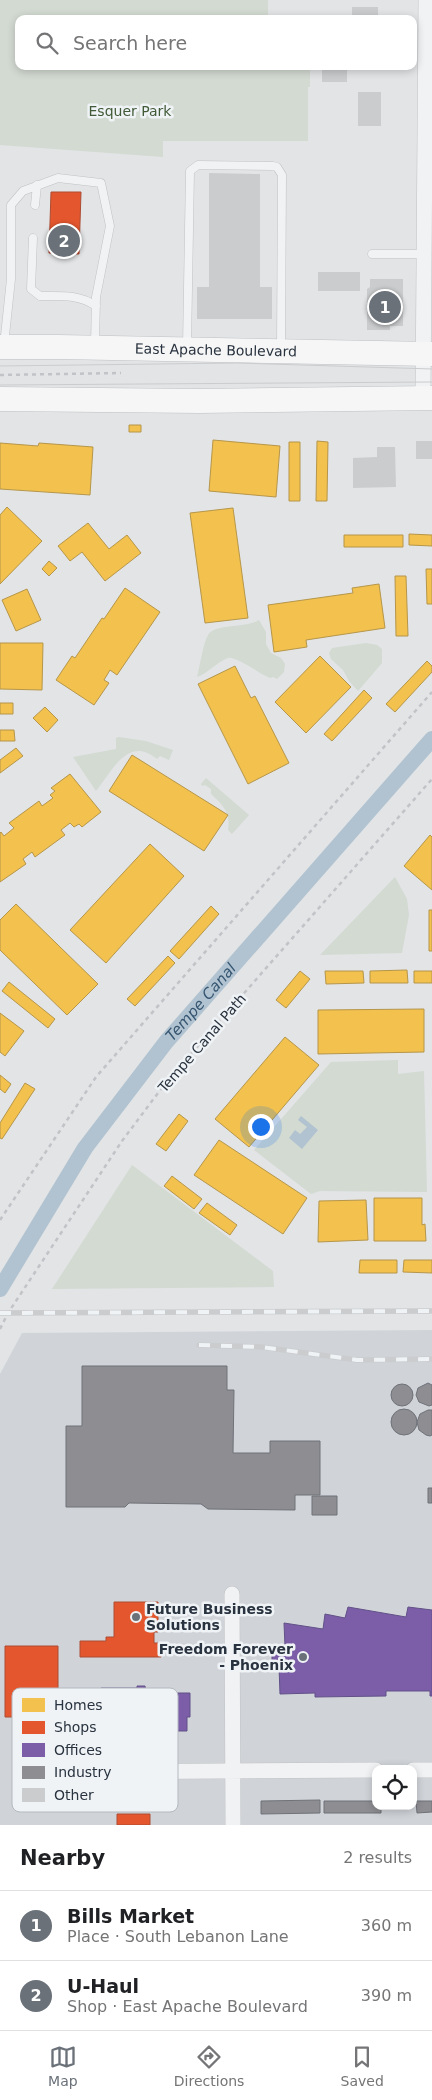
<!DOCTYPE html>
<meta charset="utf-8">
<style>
:root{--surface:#fff;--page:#f6f6f6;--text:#202124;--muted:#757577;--line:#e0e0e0;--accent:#6a7179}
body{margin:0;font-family:"DejaVu Sans",sans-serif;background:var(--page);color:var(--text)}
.controls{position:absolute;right:15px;bottom:15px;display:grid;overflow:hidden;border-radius:10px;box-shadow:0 2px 8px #0003}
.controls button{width:45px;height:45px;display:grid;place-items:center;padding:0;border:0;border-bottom:1px solid var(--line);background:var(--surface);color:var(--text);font:25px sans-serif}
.you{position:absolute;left:260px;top:1126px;width:18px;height:18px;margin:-12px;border:4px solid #fff;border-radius:50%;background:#1a73e8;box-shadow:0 0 0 8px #1a73e833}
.badge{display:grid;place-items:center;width:32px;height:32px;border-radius:50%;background:var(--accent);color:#fff;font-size:16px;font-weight:700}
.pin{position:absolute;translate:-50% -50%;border:2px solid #fff;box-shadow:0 1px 5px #0006}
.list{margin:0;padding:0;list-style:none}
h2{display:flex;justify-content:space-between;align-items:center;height:65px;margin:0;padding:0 20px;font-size:21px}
h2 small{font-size:16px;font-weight:400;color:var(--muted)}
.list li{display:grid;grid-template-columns:32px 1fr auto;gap:15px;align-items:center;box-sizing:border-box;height:70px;padding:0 20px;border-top:1px solid var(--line)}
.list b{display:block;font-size:19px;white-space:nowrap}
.list p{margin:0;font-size:16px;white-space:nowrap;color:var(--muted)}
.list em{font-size:16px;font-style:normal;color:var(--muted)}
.icon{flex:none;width:28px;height:28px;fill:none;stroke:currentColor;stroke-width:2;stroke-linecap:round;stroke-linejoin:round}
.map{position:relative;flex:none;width:432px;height:1825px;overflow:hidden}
.search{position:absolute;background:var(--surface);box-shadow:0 2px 8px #0003;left:15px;right:15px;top:15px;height:55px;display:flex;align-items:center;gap:12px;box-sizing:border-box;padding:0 18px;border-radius:10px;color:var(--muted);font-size:19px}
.sheet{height:205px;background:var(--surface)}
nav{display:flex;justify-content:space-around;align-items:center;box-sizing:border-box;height:70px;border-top:1px solid var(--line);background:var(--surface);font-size:14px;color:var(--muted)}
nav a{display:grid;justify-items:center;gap:2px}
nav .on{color:var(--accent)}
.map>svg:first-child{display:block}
.built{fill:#d0d4d9;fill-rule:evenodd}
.green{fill:#d3dad2}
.water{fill:#b1c3d0}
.homes{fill:#f2c14e;stroke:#b6964a}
.shops{fill:#e4572e;stroke:#ac4c33}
.offices{fill:#7b5ea7;stroke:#625188}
.industry{fill:#8d8d92;stroke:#6f7279}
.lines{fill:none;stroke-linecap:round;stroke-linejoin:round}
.canal{stroke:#b1c3d0;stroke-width:16}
.building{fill:#caccce}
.service-casing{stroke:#c0c2c4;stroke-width:9}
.minor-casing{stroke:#c0c2c4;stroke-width:16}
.primary-casing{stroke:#bec1c4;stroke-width:25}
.path{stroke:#c1c3c7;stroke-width:2.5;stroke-dasharray:4 4;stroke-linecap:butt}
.service{stroke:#f1f2f4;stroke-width:8}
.minor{stroke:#f1f2f4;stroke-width:15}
.primary{stroke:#f6f6f6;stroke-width:24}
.tram{stroke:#cbccce;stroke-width:1}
.rail-casing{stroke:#cbccce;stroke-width:5.5}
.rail{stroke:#eff3f6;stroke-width:4;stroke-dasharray:11;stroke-linecap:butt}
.poi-dot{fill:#6a7179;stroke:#eff3f6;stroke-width:2}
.labels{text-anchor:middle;stroke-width:5;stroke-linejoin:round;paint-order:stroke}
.park-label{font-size:14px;fill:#415a37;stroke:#eff3f6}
.street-label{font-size:14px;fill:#29333f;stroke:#eff3f6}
.poi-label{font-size:14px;font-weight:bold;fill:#29333f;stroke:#eff3f6;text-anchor:start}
.water-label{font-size:15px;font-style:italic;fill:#355571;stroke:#eff3f6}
.key{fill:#eff3f6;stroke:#b4b9bf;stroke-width:1}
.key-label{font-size:14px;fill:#29333f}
</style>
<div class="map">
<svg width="432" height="1825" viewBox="0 0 432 1825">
<rect width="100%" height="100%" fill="#e2e4e6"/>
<path class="built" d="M432 1330V1825H0V1374L22 1333ZM376 1769H413V1806H376Z"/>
<path class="green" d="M0 0H268V19H19V66H310V87H308V141H163V157L0 145Z
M259 620 266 632V644L271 653 281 658 285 664 284 672 277 679 273 677 270 678C260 674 236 656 228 658 217 662 208 673 197 677 200 666 203 644 208 635 216 623 245 629 259 620Z
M366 643 377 645 382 649V663L358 691 349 681 343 670 331 659 329 653 332 648Z
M119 737 146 741 173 750 169 760 160 756 157 759C128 735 113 770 96 791L73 757 116 749V738Z
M206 778 249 815 232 834 228 830C231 813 223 805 211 794V789L205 785 202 786 201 784Z
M395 877 407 899 409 915 402 953 320 955Z
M398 1060V1074L424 1071 427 1192 320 1191 311 1194 254 1150 331 1062Z
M132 1165 273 1271 274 1287 52 1289Z"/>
<path class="water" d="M301 1116 318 1130 302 1149 289 1138 295 1130 300 1134 307 1127 298 1120Z"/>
<path class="homes" d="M129 425H141V432H129Z
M213 440 280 446 276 497 209 491Z
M317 441 328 442 327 501H316Z
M289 442H300V501H289Z
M0 443 38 446 39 443 93 447 90 495 0 489Z
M7 507 42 541 0 584V515Z
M233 508 248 618 205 623 190 513Z
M88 523 109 549 127 535 141 553 105 581 82 552 70 561 58 546Z
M409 534 432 535V546L409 545Z
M344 535H403V547H344Z
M49 561 57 568 49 576 42 569Z
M426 569H432V604H427Z
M395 576H406L408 636H396Z
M379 584 385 628 306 640 307 647 274 652 268 605 353 593 352 588Z
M125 588 160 612 117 675 110 670 104 680 109 683 94 705 56 680 72 656 75 658 102 618 104 619Z
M27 589 41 620 16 631 2 600Z
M0 643H43L42 690 0 689Z
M320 656 351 687 306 733 275 702Z
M427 661 432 666V672L395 712 386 704Z
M235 666 251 698 255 696 289 763 248 784 198 684Z
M364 690 372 698 332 741 324 734Z
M0 703H13V714H0Z
M45 707 58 720 47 732 33 718Z
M0 730H14L15 741H0Z
M16 748 23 756 0 773V760Z
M132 755 228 815 204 851 109 791Z
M70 774 101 812 82 827 79 824 74 827 70 823 61 830 65 835 35 857 32 852 23 859 26 864 0 882V833L1 832 4 836 14 828 9 823 39 801 42 806 53 798 50 795 55 791 51 788Z
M430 835 432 837V890L404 866Z
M150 844 184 876 106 963 70 930Z
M16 904 98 984 67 1015 0 950V920Z
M211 906 219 914 179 959 170 951Z
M429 910H432V951H429Z
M168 956 175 963 135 1006 127 999Z
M407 970 408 983H370V971Z
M300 971 310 979 286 1008 276 1000Z
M325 971H363L364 983 326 984Z
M414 971H432V983H414Z
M9 982 55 1019 48 1028 2 991Z
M424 1009V1052L318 1054V1010Z
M0 1013 24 1031 5 1056 0 1052Z
M285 1037 319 1065 249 1147 215 1119Z
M0 1075 11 1084 5 1093 0 1089Z
M25 1083 35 1089 2 1139 0 1138V1123Z
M179 1114 188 1121 166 1151 156 1144Z
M219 1140 307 1198 283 1234 194 1175Z
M172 1176 202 1199 194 1209 164 1186Z
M374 1198H422V1225L425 1224 426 1241H374Z
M366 1200 368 1240 318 1242 319 1201Z
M207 1203 237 1225 230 1235 199 1213Z
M360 1260H397V1273H359Z
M404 1260H432V1273L403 1272Z"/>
<path class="shops" d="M51 192H81L79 254 49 253Z
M114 1602H158V1632H154V1643H160L161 1657H80V1641H106V1637H114Z
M5 1646H58V1714H41V1717H34V1722H14V1717H5Z
M117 1814H150V1825H117Z"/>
<path class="offices" d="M348 1607 406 1617 408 1607 432 1610V1696H430V1691H386V1696L315 1697V1693L280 1694 279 1666H272V1646H285L284 1623 323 1629 325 1614 345 1618Z
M137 1686H145L147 1700H164V1697H177V1693H190V1717H187V1731H125V1721H101V1688H137Z"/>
<path class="industry" d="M82 1366H227V1390H234L233 1453H270V1441H320V1495H295V1510L208 1509 201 1504 129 1503 125 1507H66V1426H82Z
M428 1383 432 1385V1405L429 1406 419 1402 416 1395 418 1388Z
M391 1395a11 11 0 1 1 22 0a11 11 0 1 1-22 0Z
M391 1422a13 13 0 1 1 26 0a13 13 0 1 1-26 0Z
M428 1410H432V1435L430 1436 426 1435 419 1430 417 1422 420 1414Z
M428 1488H432V1503H428Z
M312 1496H337V1515H312Z
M320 1800V1813L261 1814V1801Z
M324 1801H376V1806H381V1813H324Z
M416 1801H432V1812L417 1813Z"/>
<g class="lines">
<path class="canal" id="s1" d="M0 1289 85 1148 166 1042 432 739"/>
</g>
<path class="building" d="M352 7H378V19H352Z
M322 66H347V82H322Z
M358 92H381V126H358Z
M209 173 260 174V287H272V319H197V287H209Z
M318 272H360V291H318Z
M370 279H403V326H390V330H367V289L370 287Z
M416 441H432V459H416Z
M377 447H395L396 487 353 488V458L377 457Z"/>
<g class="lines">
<g class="service-casing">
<path id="service" d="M35 205 37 185
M33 238 31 289 40 296C60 296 79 294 96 306
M372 254H424
M4 345 11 279V205L23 191 58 178 101 183 110 226 96 297 95 345
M187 346 190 171 198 165 273 166 277 167 282 175 281 348"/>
</g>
<g class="minor-casing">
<path id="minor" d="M423 398 426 0
M232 1594 233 1825
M413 1770H432
M79 1772 376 1770"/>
</g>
<g class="primary-casing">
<g id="primary">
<path id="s2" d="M0 347H59L432 354"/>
<path d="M0 399 199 401 432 398"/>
</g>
</g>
<path class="path" d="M0 375 121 373
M0 1220 96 1077 432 692
M0 1329 8 1313 122 1141 167 1081 432 779"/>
<use href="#service" class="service"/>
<use href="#minor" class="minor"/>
<use href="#primary" class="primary"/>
<path class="tram" d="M0 366 236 363 432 369
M0 385 432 382"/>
<g class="rail-casing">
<path id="rail" d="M0 1313 432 1311
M199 1345 262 1347 357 1360 432 1359"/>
</g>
<use href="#rail" class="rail"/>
</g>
<g class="poi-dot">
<circle cx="136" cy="1617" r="5"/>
<circle cx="303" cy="1657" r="5"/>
</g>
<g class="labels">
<g class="park-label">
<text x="130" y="116">Esquer Park</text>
</g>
<g class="street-label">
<text dy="5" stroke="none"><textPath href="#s2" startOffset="216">East Apache Boulevard</textPath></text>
<text transform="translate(202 1043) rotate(-49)" y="5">Tempe Canal Path</text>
</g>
<g class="poi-label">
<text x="146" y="1614">Future Business<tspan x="146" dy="16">Solutions</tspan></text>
<text x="293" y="1654" text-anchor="end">Freedom Forever<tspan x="293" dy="16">- Phoenix</tspan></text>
</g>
<g class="water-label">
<text dy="5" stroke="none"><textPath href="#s1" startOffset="351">Tempe Canal</textPath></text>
</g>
</g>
<rect x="12" y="1688" width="166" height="124" rx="8" class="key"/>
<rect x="22" y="1698" width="23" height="14" fill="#f2c14e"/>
<rect x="22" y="1721" width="23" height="13" fill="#e4572e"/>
<rect x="22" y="1743" width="23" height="14" fill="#7b5ea7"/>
<rect x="22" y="1766" width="23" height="13" fill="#8d8d92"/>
<rect x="22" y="1788" width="23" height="14" fill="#caccce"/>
<g class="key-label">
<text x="54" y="1710">Homes</text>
<text x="54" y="1732">Shops</text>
<text x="54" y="1755">Offices</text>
<text x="54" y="1777">Industry</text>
<text x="54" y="1800">Other</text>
</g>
</svg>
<div class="controls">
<button><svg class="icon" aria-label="locate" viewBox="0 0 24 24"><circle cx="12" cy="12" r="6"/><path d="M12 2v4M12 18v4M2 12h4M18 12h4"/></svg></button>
</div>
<div class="you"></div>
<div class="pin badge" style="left:385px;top:307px">1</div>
<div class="pin badge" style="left:64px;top:241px">2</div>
<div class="search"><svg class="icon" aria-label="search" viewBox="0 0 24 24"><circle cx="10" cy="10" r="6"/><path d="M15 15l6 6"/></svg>Search here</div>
</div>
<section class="sheet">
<h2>Nearby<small>2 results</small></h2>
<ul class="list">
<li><span class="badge">1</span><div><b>Bills Market</b><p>Place · South Lebanon Lane</p></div><em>360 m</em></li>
<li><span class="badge">2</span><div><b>U-Haul</b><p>Shop · East Apache Boulevard</p></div><em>390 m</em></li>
</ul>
</section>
<nav>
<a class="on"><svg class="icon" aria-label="map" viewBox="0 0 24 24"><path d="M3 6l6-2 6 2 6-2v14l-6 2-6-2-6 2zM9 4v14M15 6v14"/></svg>Map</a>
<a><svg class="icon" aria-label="directions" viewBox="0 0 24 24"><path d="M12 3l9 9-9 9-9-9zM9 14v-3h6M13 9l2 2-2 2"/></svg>Directions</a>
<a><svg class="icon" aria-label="saved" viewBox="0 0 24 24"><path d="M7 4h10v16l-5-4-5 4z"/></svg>Saved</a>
</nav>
